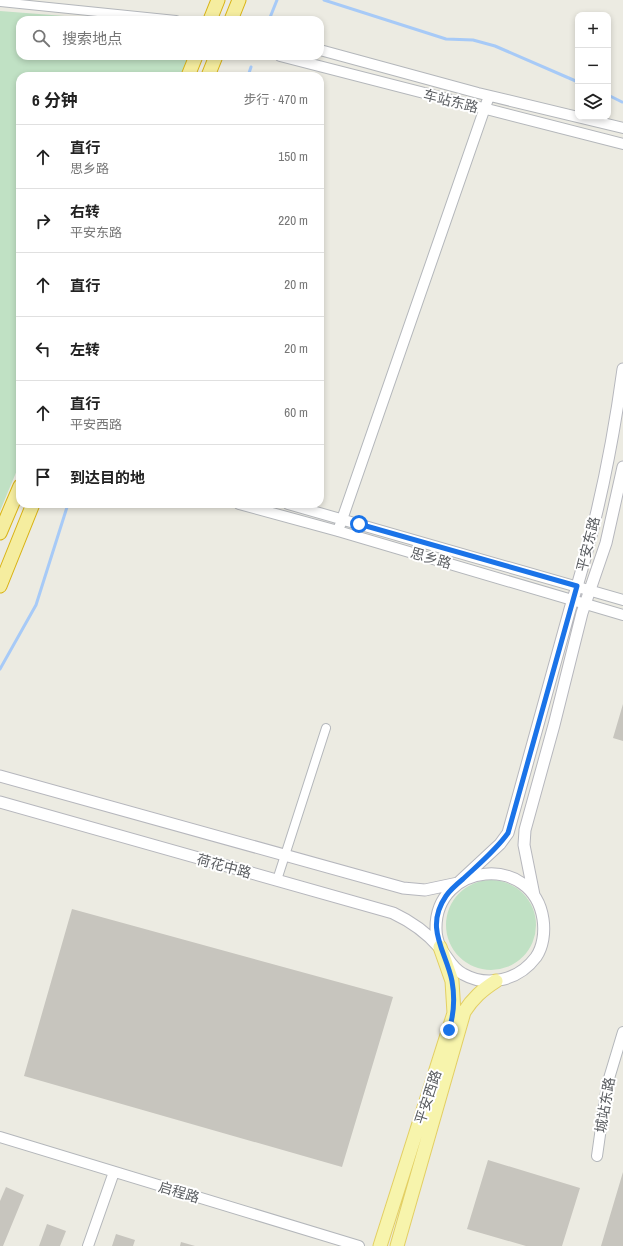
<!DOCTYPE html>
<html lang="zh">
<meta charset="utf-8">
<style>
:root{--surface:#fff;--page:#f2f2f2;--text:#222;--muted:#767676;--line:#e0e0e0}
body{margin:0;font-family:"Archivo Narrow","Noto Sans SC",sans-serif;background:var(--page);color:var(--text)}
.controls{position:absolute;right:12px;top:12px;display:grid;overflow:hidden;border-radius:8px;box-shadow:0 2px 6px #0003}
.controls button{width:36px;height:36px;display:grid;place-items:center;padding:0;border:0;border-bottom:1px solid var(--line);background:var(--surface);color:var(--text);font:20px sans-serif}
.stop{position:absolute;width:12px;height:12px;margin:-9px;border:3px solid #1a73e8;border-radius:50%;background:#fff}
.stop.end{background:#1a73e8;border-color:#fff;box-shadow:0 1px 4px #0008}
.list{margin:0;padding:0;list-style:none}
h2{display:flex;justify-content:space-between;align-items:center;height:52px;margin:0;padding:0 16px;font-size:17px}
h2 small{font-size:13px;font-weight:400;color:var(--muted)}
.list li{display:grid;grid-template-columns:26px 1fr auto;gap:12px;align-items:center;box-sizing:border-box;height:64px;padding:0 16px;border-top:1px solid var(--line)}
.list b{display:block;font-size:15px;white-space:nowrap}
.list p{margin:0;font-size:13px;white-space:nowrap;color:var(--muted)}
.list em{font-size:13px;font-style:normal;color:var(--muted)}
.icon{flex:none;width:22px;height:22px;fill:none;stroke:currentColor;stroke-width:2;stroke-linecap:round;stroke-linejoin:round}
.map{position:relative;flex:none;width:623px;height:1246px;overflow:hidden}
.search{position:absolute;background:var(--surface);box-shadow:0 2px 6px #0003;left:16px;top:16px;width:308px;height:44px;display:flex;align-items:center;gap:10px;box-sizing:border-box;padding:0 14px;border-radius:12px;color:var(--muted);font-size:15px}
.panel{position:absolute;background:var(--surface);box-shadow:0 2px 6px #0003;left:16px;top:72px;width:308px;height:436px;border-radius:12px}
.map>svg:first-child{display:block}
.green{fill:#c0e1c4}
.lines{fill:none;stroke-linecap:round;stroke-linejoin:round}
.stream{stroke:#a7caf7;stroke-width:3}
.building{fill:#c7c5be}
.minor-casing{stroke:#b4b7bb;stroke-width:10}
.tertiary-casing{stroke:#b4b7bb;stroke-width:12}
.secondary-casing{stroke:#b6b7bd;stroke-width:13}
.primary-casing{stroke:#e3cf63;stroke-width:15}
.trunk-casing{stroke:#d9b315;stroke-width:15}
.minor{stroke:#fff;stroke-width:8}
.tertiary{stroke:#fff;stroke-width:10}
.secondary{stroke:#fff;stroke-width:11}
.primary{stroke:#f7f4ac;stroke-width:13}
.trunk{stroke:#f5ed9f;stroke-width:13}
.route{stroke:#1a73e8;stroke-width:5}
.labels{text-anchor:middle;stroke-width:4;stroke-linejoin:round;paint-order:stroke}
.street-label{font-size:14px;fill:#5a5d61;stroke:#fff}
</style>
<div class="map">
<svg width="623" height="1246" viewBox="0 0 623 1246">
<rect width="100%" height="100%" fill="#ecebe2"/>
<path class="green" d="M0 11 116 20H20V56H188L181 76H20V463L0 511Z
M446 925a45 45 0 1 1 90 0a45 45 0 1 1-90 0Z"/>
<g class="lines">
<path class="stream" d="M324 0 446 39 473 40 495 46 578 82
M269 20 277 0
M248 76 251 67
M608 95 622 102
M0 669 36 605 68 504"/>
</g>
<path class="building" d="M623 704V741L613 738Z
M72 909 393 997 342 1167 24 1076Z
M488 1160 580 1188 562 1246H526L467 1229Z
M623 1172V1246H601Z
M6 1187 24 1195 3 1246H0V1201Z
M47 1224 66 1231 60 1246H39Z
M116 1234 135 1240 133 1246H112Z
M181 1242 195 1246H180Z"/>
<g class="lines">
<g class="minor-casing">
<path id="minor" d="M0 2 176 20
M277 880 326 728"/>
</g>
<g class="tertiary-casing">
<path id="tertiary" d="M320 50 478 93 623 128
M280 56 623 144
M239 504 338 531 623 615
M288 504 623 600
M338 531 489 96
M0 1137 359 1246
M597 1156 607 1085 623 1032
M88 1246 114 1172"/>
</g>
<g class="secondary-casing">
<path id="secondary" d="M0 776 403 888 425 890 458 883 500 844 508 833 570 609C595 531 612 450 623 369
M0 802 393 913C410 921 427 933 439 947 448 957 451 968 463 974 488 988 519 980 536 957 543 947 545 932 543 919 533 853 435 862 436 929 436 935 438 942 440 947
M534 895 524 845 525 830 554 725 582 613 606 543 623 467"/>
</g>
<g class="primary-casing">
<path id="primary" d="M380 1246 454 1013 452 981 440 947
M397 1246 464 1012C473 998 482 990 496 981"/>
</g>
<g class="trunk-casing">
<path id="trunk" d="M210 20 218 0
M231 20 239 0
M188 76 196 56
M208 76 216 56
M0 533 20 486
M0 586 33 504"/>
</g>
<use href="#minor" class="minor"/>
<use href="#tertiary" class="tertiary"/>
<use href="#secondary" class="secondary"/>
<use href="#primary" class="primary"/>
<use href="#trunk" class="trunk"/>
</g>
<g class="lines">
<path class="route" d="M359 524 577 586 508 833C496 850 479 864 463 879 457 884 450 890 446 896 424 928 446 951 452 981 455 998 454 1014 449 1030"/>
</g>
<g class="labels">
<g class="street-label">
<text transform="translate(451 101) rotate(14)" y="5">车站东路</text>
<text transform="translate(588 544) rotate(-76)" y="5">平安东路</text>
<text transform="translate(431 558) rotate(16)" y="5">思乡路</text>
<text transform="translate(224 866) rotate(15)" y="5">荷花中路</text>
<text transform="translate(428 1097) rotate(-72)" y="5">平安西路</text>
<text transform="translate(605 1105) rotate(-80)" y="5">城站东路</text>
<text transform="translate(179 1192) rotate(17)" y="5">启程路</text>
</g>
</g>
</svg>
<div class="controls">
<button>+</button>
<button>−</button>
<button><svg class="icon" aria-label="layers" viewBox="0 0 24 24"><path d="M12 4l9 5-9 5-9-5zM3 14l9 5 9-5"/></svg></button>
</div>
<div class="stop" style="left:359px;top:524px"></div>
<div class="stop end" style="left:449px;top:1030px"></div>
<div class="search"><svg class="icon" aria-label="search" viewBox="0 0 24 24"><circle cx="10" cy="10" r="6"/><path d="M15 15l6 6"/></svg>搜索地点</div>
<section class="panel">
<h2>6 分钟<small>步行 · 470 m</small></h2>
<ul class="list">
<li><svg class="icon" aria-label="ahead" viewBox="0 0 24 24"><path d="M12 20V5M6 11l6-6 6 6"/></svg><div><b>直行</b><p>思乡路</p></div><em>150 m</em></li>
<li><svg class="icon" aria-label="right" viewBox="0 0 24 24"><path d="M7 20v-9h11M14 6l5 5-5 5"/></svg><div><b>右转</b><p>平安东路</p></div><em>220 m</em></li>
<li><svg class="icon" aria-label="ahead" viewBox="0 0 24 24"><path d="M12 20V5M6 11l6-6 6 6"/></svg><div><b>直行</b></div><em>20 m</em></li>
<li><svg class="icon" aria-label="left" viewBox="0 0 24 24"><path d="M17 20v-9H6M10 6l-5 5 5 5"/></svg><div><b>左转</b></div><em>20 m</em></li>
<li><svg class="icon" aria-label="ahead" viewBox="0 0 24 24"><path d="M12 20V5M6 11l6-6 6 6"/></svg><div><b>直行</b><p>平安西路</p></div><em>60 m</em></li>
<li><svg class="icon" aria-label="arrive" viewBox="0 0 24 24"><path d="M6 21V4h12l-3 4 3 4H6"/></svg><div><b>到达目的地</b></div></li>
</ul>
</section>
</div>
